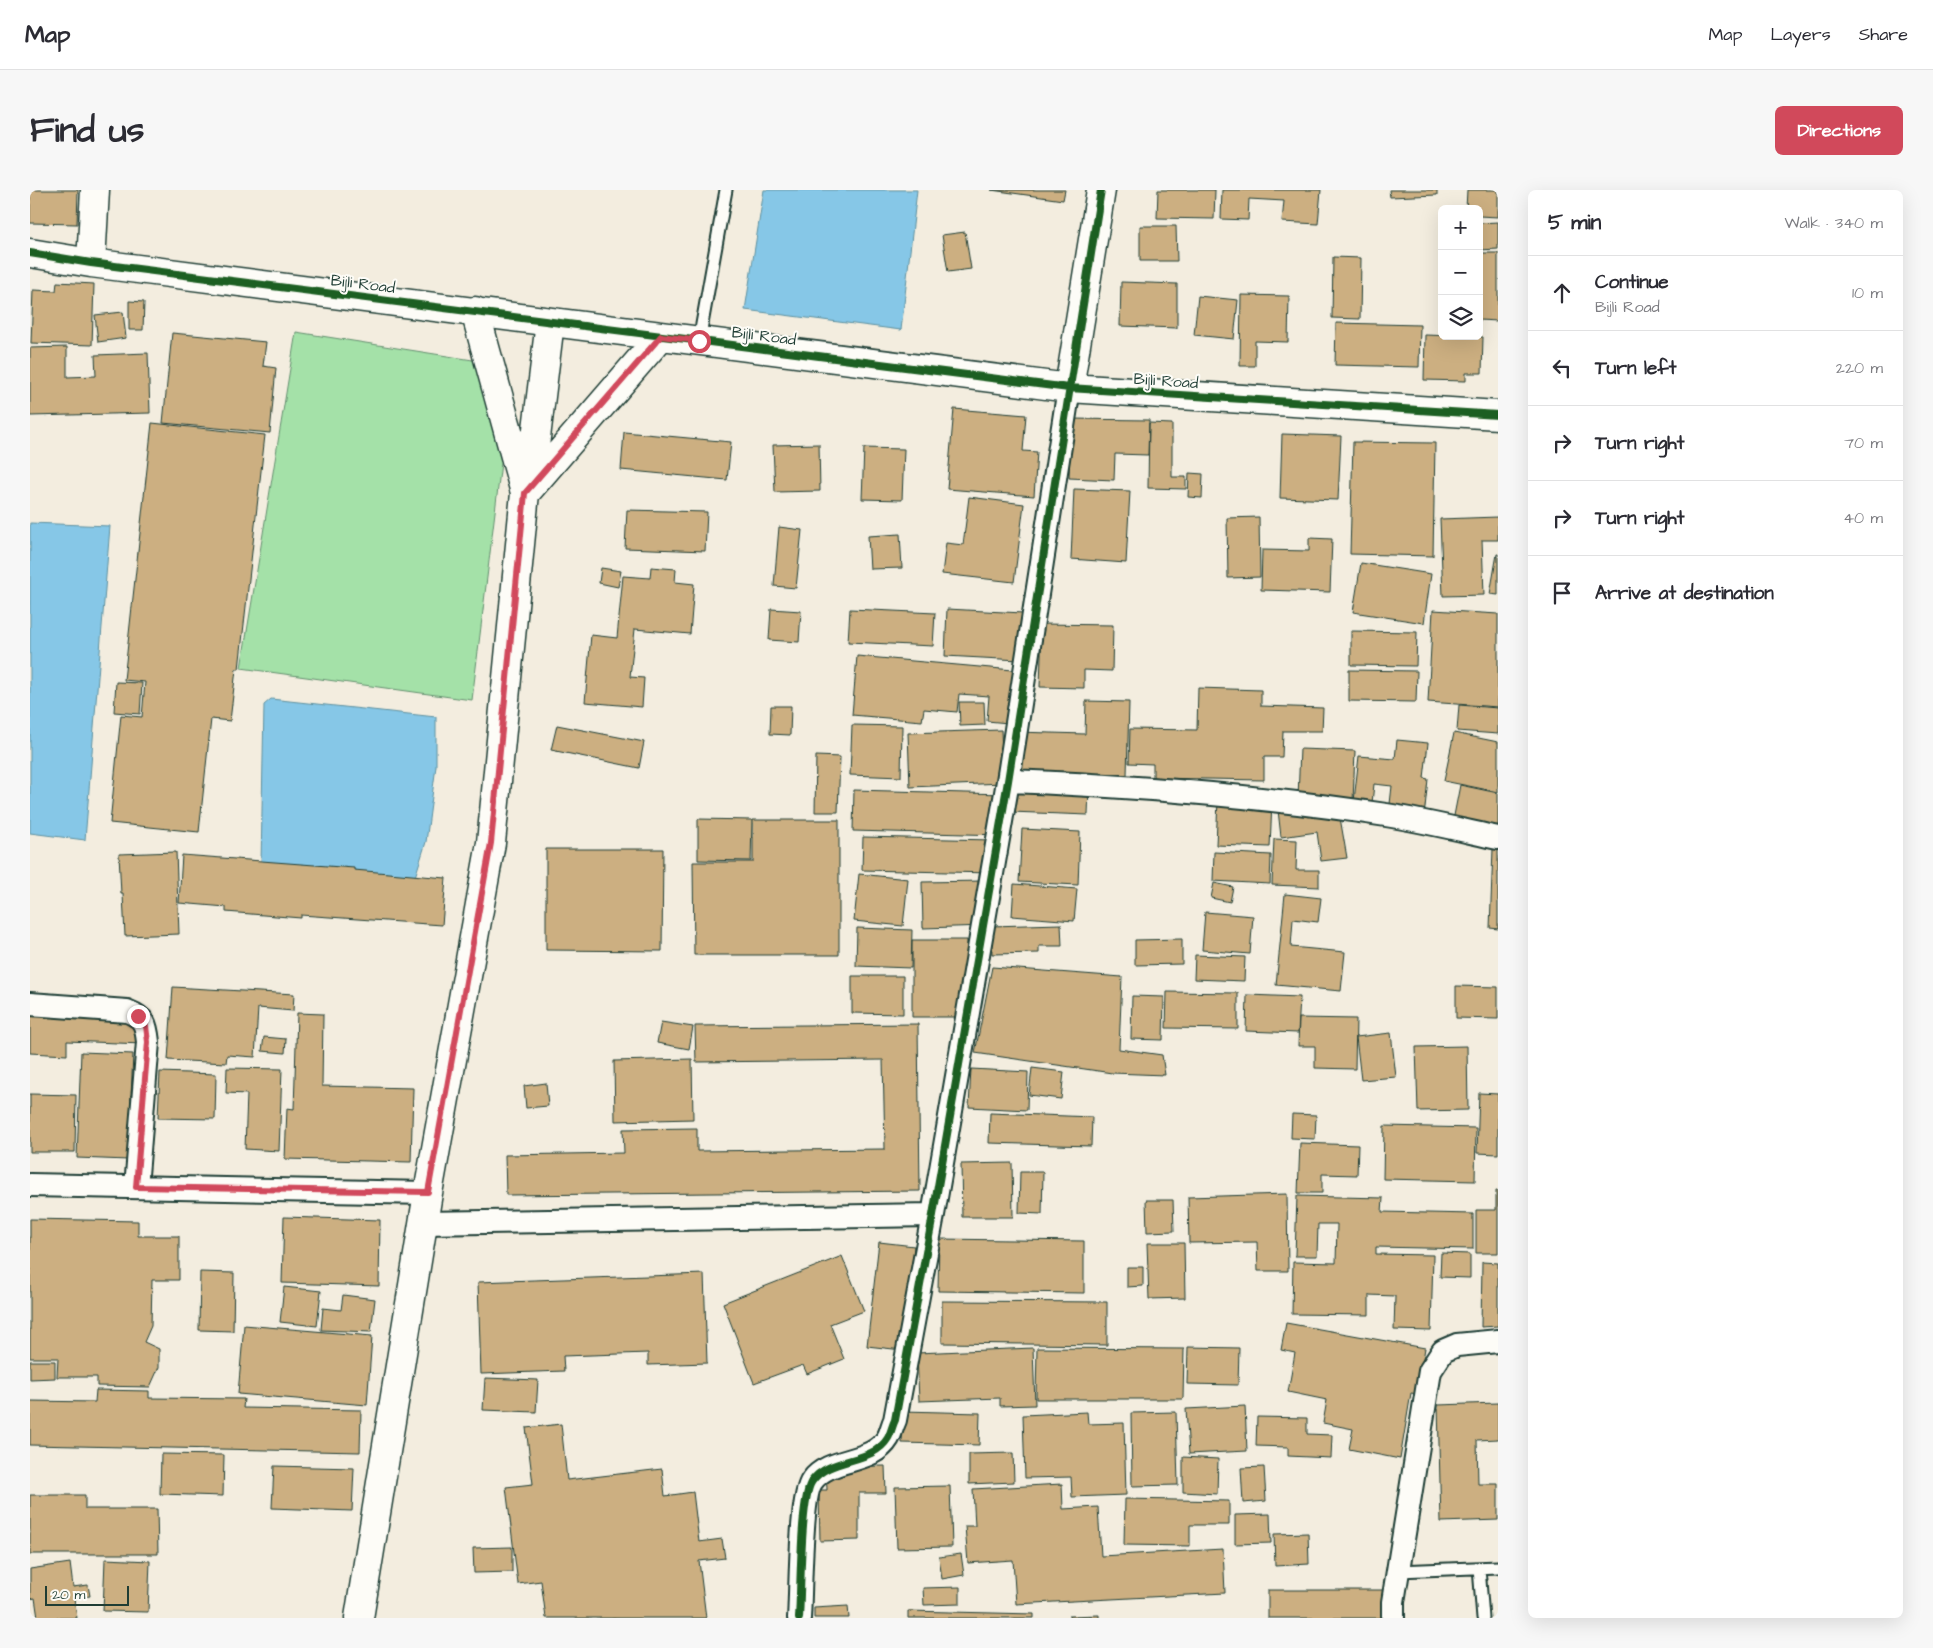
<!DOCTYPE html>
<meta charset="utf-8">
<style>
:root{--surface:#fff;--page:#f7f7f7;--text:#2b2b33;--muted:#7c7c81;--line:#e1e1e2;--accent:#d1495b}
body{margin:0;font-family:"Architects Daughter",sans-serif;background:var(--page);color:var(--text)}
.controls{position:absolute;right:15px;top:15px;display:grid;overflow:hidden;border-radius:8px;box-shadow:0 5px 20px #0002}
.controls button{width:45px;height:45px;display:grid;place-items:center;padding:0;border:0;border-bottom:1px solid var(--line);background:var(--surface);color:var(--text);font:25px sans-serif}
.scale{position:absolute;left:15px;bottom:12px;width:84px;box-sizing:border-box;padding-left:5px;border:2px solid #1f3d34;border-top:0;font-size:14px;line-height:18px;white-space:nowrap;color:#1f3d34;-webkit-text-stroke:4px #fdfcf7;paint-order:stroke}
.stop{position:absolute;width:15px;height:15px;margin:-11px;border:4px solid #d1495b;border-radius:50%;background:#fff}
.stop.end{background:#d1495b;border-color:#fff;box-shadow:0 1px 5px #0008}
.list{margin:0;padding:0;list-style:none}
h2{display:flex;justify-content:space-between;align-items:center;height:65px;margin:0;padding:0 20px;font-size:21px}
h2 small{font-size:16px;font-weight:400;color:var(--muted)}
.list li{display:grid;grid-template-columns:32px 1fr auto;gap:15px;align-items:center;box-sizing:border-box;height:75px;padding:0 20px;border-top:1px solid var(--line)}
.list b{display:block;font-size:19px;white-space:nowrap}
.list p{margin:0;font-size:16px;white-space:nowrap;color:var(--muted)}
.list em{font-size:16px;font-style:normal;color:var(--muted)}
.icon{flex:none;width:28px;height:28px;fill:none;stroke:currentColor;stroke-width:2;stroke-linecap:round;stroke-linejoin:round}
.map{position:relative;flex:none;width:1468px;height:1428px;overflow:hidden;border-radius:8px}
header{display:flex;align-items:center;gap:30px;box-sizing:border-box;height:70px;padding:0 25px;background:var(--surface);border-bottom:1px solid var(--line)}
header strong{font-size:24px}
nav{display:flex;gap:28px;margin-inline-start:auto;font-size:18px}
.intro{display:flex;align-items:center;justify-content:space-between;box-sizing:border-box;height:120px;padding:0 30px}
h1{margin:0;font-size:35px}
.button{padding:12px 22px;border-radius:8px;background:var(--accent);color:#fff;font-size:18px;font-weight:700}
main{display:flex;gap:30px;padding:0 30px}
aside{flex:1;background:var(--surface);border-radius:8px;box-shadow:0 5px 20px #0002}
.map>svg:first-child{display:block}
.green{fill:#a4e1a8;stroke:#628f6e}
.water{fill:#86c7e7;stroke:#5d909f}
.building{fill:#ccaf81;stroke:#1f3d34}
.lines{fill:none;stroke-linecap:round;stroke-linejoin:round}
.service-casing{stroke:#1f3d34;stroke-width:15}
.minor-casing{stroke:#1f3d34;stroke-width:26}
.tertiary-casing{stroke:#1f3d34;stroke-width:31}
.service{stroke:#fdfcf7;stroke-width:11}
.minor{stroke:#fdfcf7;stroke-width:22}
.tertiary{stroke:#fdfcf7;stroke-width:28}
.cycleway-casing{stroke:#fdfcf7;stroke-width:11}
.cycleway{stroke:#1b5e20;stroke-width:8}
.route{stroke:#d1495b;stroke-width:6}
.labels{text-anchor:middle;stroke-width:4;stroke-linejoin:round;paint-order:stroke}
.street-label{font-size:16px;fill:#1f3d34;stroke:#fdfcf7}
</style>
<header>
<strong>Map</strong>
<nav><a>Map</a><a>Layers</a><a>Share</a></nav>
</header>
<div class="intro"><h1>Find us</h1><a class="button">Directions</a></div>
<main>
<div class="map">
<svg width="1468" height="1428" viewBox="0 0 1468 1428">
<rect width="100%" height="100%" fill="#f3eddf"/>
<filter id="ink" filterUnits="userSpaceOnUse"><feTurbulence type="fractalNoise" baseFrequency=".02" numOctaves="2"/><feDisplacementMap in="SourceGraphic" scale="10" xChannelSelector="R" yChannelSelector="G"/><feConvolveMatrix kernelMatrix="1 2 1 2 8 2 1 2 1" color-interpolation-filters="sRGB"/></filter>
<g filter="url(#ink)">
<path class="green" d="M266 142 449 171 476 232 442 510 211 478Z"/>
<path class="water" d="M734 0H887L871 140 715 120Z
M0 333 80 336 55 650 0 643Z
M241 509 406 527V576L396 652 385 687 231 674 234 515Z"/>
<path class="building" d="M0 0H48L47 34 0 33Z
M961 0H1035L1033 10Z
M1128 0H1185L1184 29 1127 28Z
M1192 0H1291L1288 34 1252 32 1254 11 1219 9 1218 30 1191 29Z
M1359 0H1407V5L1360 7Z
M1437 0H1468V27L1449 26V19H1436Z
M1468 32V59L1449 60V33Z
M1110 36H1146L1147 71H1110Z
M935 42 941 79 918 82 912 45Z
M1449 63H1468V131L1449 130Z
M1303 67 1331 68 1330 129 1302 128Z
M27 92 64 94 62 155 1 153 3 100 26 101Z
M1091 92 1147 94V138L1090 136Z
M1211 105 1259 106 1258 152 1225 151V176H1210Z
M1168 106 1208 110 1204 149 1164 145Z
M99 111 114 112 113 140H99Z
M93 122 96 148 68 152 65 125Z
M1306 133 1390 135 1389 177 1305 175Z
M142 143 236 152 233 176 246 178 240 243 133 233Z
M1395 145 1453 147 1452 183H1436V191L1394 190Z
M37 157V187L66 186 65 165 118 163 120 223 0 226V158Z
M924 219 996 225 993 261 1007 262 1004 306 917 299Z
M1041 229 1119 230 1118 265 1085 264 1084 290 1039 288Z
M122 233 235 245 209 479H206L200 531 181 529 169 642 80 633 91 525 112 527 115 492 94 490Z
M1119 233 1142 234V287H1156V299L1118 298Z
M594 242 701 252 697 290 591 280Z
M1252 244 1311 246 1308 310 1250 308Z
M1323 252 1405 253 1403 366 1320 364Z
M789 254 790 301 745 302 743 255Z
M834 258 874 259 872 310 832 309Z
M1159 283 1173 284 1172 308 1158 307Z
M1044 299 1100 301 1096 373 1041 369Z
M939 307 994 314 984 392 912 384 916 353 933 355Z
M597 320 677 322 675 361 595 358Z
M1229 327 1230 387 1198 388 1197 328Z
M1468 327V350H1452L1454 405 1413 406 1410 329Z
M749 337 772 340 766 398 744 396Z
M870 344 872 378 840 379 838 346Z
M1279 348 1302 349 1300 402 1231 400 1232 360 1279 361Z
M1467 364H1468V405L1460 404Z
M1331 373 1401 384 1394 433 1323 422Z
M621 377 646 379 645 392 664 394 660 444 605 439 600 487 614 488 612 517 555 512 561 445 587 448 593 386 620 388Z
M571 378 591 381 588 397 569 393Z
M741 419 771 421 769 452 739 450Z
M820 419 905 423 903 456 818 452Z
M917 419 993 423 990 470 915 466Z
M1403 420 1468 424V517L1398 512Z
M1012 434 1083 435 1082 481 1054 480V498L1010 497Z
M1321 441 1387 442 1386 476 1321 475Z
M827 466 994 481 989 534 957 531 959 506 929 504 927 522 894 519 892 531 822 525Z
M1319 480 1387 481 1386 512 1319 511Z
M86 492 112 493 110 524 84 522Z
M1168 498 1231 500V516L1293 518 1292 541H1253L1252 567H1234V590L1123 588V574L1099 573 1100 539 1167 540Z
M1056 511 1099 512 1097 585 985 583 986 542 1055 544Z
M929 512H954L955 535 930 536Z
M1429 515 1468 518V544L1427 541Z
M741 516H761L760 545 740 544Z
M527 535 614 552 609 578 521 560Z
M822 535 872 536 871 587 820 585Z
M971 540 973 593 880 597 878 543Z
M1424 543 1468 552V602L1414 591Z
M1367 550 1398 553 1394 588 1398 589 1394 627 1359 623 1362 596 1344 594 1342 613 1324 611 1329 566 1365 569Z
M1270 559 1325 561 1323 611 1268 608Z
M786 566 810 567 808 622H785Z
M983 593 1059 597 1058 625 981 622Z
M1430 595 1468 603V645L1422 636Z
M824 600 974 604 973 645 823 641Z
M1188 610 1242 612 1240 657 1186 655Z
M1248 620 1309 622 1317 668 1291 671 1287 642 1251 647Z
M668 629 722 630 721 671 668 670Z
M723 630H809V765H664L663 672H723Z
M992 639 1050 642 1048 695 989 692Z
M833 647 962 650 961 683 832 680Z
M1244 649 1267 650 1266 680H1289V697L1242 695Z
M516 659H633L632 761 516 760Z
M1463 659H1468V739L1460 738Z
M146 662 149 744 95 746 93 704H91L89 664Z
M1184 662 1241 665 1240 694 1183 691Z
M152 665 324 678V680L416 688 412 735 271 725V728L196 722V717L149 713Z
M829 684 878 689 873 736 824 731Z
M954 691 956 736 893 738 892 692Z
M1184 693 1203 697 1200 712 1181 708Z
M984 694 1047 699 1044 731 982 726Z
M1255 704 1291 708 1288 732 1263 729 1261 757 1315 762 1311 801 1246 795Z
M1175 722 1223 726 1220 764 1172 760Z
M1031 734 1032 756H1009V763L962 764 961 736Z
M827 738 882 740 881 778 826 776Z
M1152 749V774L1105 775V750Z
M882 750H937V827H882Z
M1165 765 1215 767 1214 791 1164 789Z
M962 777 1092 787 1089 859 1132 865 1135 885 1082 883 945 863Z
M822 786H873V824L822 823Z
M1426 796 1468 797V829L1426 828Z
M143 797 264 804 263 821 228 818 225 867 197 865 196 873 138 870Z
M1137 802 1208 803V839L1136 838Z
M1217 805 1270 807 1268 843 1216 841Z
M1102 806 1134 807 1133 850 1101 849Z
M0 817 114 821 113 854 37 851V865L0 863Z
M267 823 293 824 292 896 383 898 381 972 255 969 257 918 264 919Z
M1269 828 1326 829 1325 879 1285 878V856H1268Z
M631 832 663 837 659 859 627 853Z
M888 834 890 1001 476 1005 475 965 594 963 593 939 667 938V961L855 959 853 870 666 872 665 836Z
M1361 843 1366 887 1331 890 1326 847Z
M234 847 256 849 255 863 232 861Z
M1437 856 1438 920 1388 921 1386 857Z
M51 862 103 864 98 970 47 968Z
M662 869 663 929 585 931 584 871Z
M197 878 252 879 249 961 215 959 217 904 196 903Z
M1002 878 1034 882 1031 909 999 905Z
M941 879 998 882 997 920 939 917Z
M130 882 186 884 185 929 128 928Z
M516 893 518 916 496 918 494 896Z
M1449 903 1468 904V964L1447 963Z
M0 904 46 905 45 962H0Z
M960 923 1062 927 1061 956 959 953Z
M1262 924 1286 925 1285 949 1261 948Z
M1354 936 1446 938 1445 991 1353 989Z
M1270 953 1328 955 1327 985 1292 984V1003H1268Z
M982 973 983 1027H932L931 974Z
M990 982H1013L1012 1024 989 1023Z
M1466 1001H1468V1063H1446V1020H1466Z
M1257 1004 1258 1081H1228L1227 1052 1159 1053 1158 1007Z
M1267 1006 1353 1008 1352 1022 1443 1024V1059L1346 1057V1064L1403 1065 1401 1141 1364 1140 1365 1106 1339 1105V1125L1262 1124 1263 1072 1306 1073 1307 1034H1288L1287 1066H1265Z
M1116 1010H1143L1144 1041 1117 1042Z
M254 1027 350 1030 349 1096 252 1093Z
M0 1029 108 1031V1046H149V1090H122L121 1136 114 1152 129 1159V1177L120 1197 67 1196V1187H27L28 1168H0Z
M909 1049 1054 1051V1103L908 1101Z
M849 1052 884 1056 872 1160 837 1156Z
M1117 1053H1154L1155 1108 1119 1109Z
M1411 1063 1440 1064V1088L1410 1087Z
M812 1066 834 1121 800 1134 814 1169 777 1184 773 1175 724 1193 693 1113Z
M1452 1072 1468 1073V1136L1451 1137Z
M1097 1077H1113V1096L1097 1097Z
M170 1082 204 1083 203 1141 169 1140Z
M674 1084 677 1173 618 1175V1163L533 1166 534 1181 451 1184 448 1092Z
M254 1097 291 1101 287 1136 250 1132Z
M313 1105 345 1109 341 1142 291 1140 293 1118 311 1120Z
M912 1111 1077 1112V1155L912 1153Z
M1256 1133 1395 1158 1387 1204 1381 1203 1370 1269 1319 1259 1323 1239 1293 1233 1297 1210 1258 1202 1265 1163 1251 1160Z
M214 1135 342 1146 337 1215 208 1204Z
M1158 1157 1209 1158 1208 1195 1157 1194Z
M1003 1158 1005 1215 970 1216V1208L889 1211 887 1163Z
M1007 1158 1154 1159 1153 1209H1006Z
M0 1171H25V1188L0 1189Z
M455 1188 508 1190 506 1222 453 1220Z
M66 1200 119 1201V1208L214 1209 213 1218 331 1220 330 1262 0 1255V1211L65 1212Z
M1468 1213V1249L1447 1250 1448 1294H1468V1330L1411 1332 1408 1215Z
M1215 1216 1217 1261 1159 1264 1156 1219Z
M873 1221 950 1223 949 1255 872 1253Z
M1057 1222 1058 1234 1094 1233 1096 1305 1042 1307 1041 1287 995 1288 993 1225Z
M1146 1222 1148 1295 1102 1296 1101 1223Z
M1227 1227 1277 1228V1244L1302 1245 1301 1268 1258 1266V1257L1226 1256Z
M531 1234 537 1290 632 1279 635 1306 663 1302 669 1352 692 1349 695 1368 669 1371 676 1428H516L511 1391 488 1394 476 1297 503 1294 496 1238Z
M983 1263 984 1292 939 1294V1264Z
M131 1264 194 1265 193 1306 130 1304Z
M1153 1267 1188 1269 1187 1304 1153 1302Z
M244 1276 324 1278 322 1321 242 1318Z
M855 1276 856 1303H829V1350L790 1351 789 1300H797L796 1277Z
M1234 1277 1236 1311 1213 1313 1211 1278Z
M1032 1294 1033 1319 1068 1317 1071 1366 1193 1359 1195 1403 986 1414 983 1370 938 1373 935 1336H945L943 1299Z
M920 1296 922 1357 867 1358 865 1297Z
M0 1305H55V1319H127L128 1364H0Z
M1095 1309 1199 1311V1335H1160V1356L1094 1355Z
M1240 1324 1241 1353 1205 1354V1325Z
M1278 1343 1279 1374 1245 1376 1244 1344Z
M482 1357V1382L444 1383 443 1358Z
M931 1364 934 1385 912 1389 909 1367Z
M75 1369 120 1371 118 1422 73 1421Z
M40 1373 43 1397 58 1395 60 1406 44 1408 47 1428H8L5 1408 0 1409V1379Z
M930 1397V1414L894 1415 893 1398Z
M1238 1400H1354L1353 1428H1238Z
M818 1416 819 1428H784V1418Z
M878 1421 1004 1424V1428H878Z
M1069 1425V1428H1039V1426Z"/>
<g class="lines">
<g class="service-casing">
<path id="service" d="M669 151 696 0
M1449 1378 1453 1428
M1368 1381 1468 1377"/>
</g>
<g class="minor-casing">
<path id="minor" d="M978 591C1105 596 1231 606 1356 625 1394 631 1431 640 1468 648
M0 814 97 821C115 828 116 834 118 852L106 997
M0 995 398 1003
M393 1033 903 1025
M769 1428C771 1402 770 1307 782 1291 800 1266 842 1275 858 1248 861 1243 862 1236 865 1230L903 1025 978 591 1039 198
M1363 1428V1412L1400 1181 1413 1161 1427 1155 1468 1151"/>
</g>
<g class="tertiary-casing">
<path id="tertiary" d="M0 63 61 73 1039 198 1468 225
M61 73 65 0
M445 121 494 299
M1039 198 1071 0
M498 300 631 146
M329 1428 398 1003 461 653 495 303 504 264 520 132"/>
</g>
<use href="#service" class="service"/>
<use href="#minor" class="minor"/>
<use href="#tertiary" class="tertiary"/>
<g class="cycleway-casing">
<path id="cycleway" d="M0 63 61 73 1039 198 1468 225
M769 1428C771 1402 770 1307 782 1291 800 1266 842 1275 858 1248 861 1243 862 1236 865 1230L903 1025 978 591 1071 0"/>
</g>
<use href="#cycleway" class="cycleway"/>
</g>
</g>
<g class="lines" filter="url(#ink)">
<path class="route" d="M108 826 116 836 118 852 106 997 398 1002 461 653 495 303 631 146 669 151"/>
</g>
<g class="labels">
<g class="street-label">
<text transform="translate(333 93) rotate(7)" y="6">Bijli Road</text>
<text transform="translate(734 145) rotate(7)" y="6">Bijli Road</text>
<text transform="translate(1136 190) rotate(4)" y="6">Bijli Road</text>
</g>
</g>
</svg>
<div class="controls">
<button>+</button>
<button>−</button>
<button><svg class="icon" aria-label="layers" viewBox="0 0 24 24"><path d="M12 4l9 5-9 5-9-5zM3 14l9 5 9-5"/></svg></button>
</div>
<div class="scale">20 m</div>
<div class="stop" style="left:669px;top:151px"></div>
<div class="stop end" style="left:108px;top:826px"></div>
</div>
<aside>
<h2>5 min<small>Walk · 340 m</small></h2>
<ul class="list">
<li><svg class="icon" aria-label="ahead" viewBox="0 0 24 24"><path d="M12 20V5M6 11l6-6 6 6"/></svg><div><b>Continue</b><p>Bijli Road</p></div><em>10 m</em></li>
<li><svg class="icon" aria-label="left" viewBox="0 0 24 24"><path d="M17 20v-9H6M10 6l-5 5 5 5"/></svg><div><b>Turn left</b></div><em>220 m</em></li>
<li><svg class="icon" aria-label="right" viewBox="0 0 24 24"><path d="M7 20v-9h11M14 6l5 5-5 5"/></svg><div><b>Turn right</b></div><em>70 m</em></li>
<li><svg class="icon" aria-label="right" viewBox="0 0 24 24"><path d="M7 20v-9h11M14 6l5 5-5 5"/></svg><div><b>Turn right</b></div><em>40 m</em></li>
<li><svg class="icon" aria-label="arrive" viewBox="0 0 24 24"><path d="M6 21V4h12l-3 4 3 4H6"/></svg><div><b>Arrive at destination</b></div></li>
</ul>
</aside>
</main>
